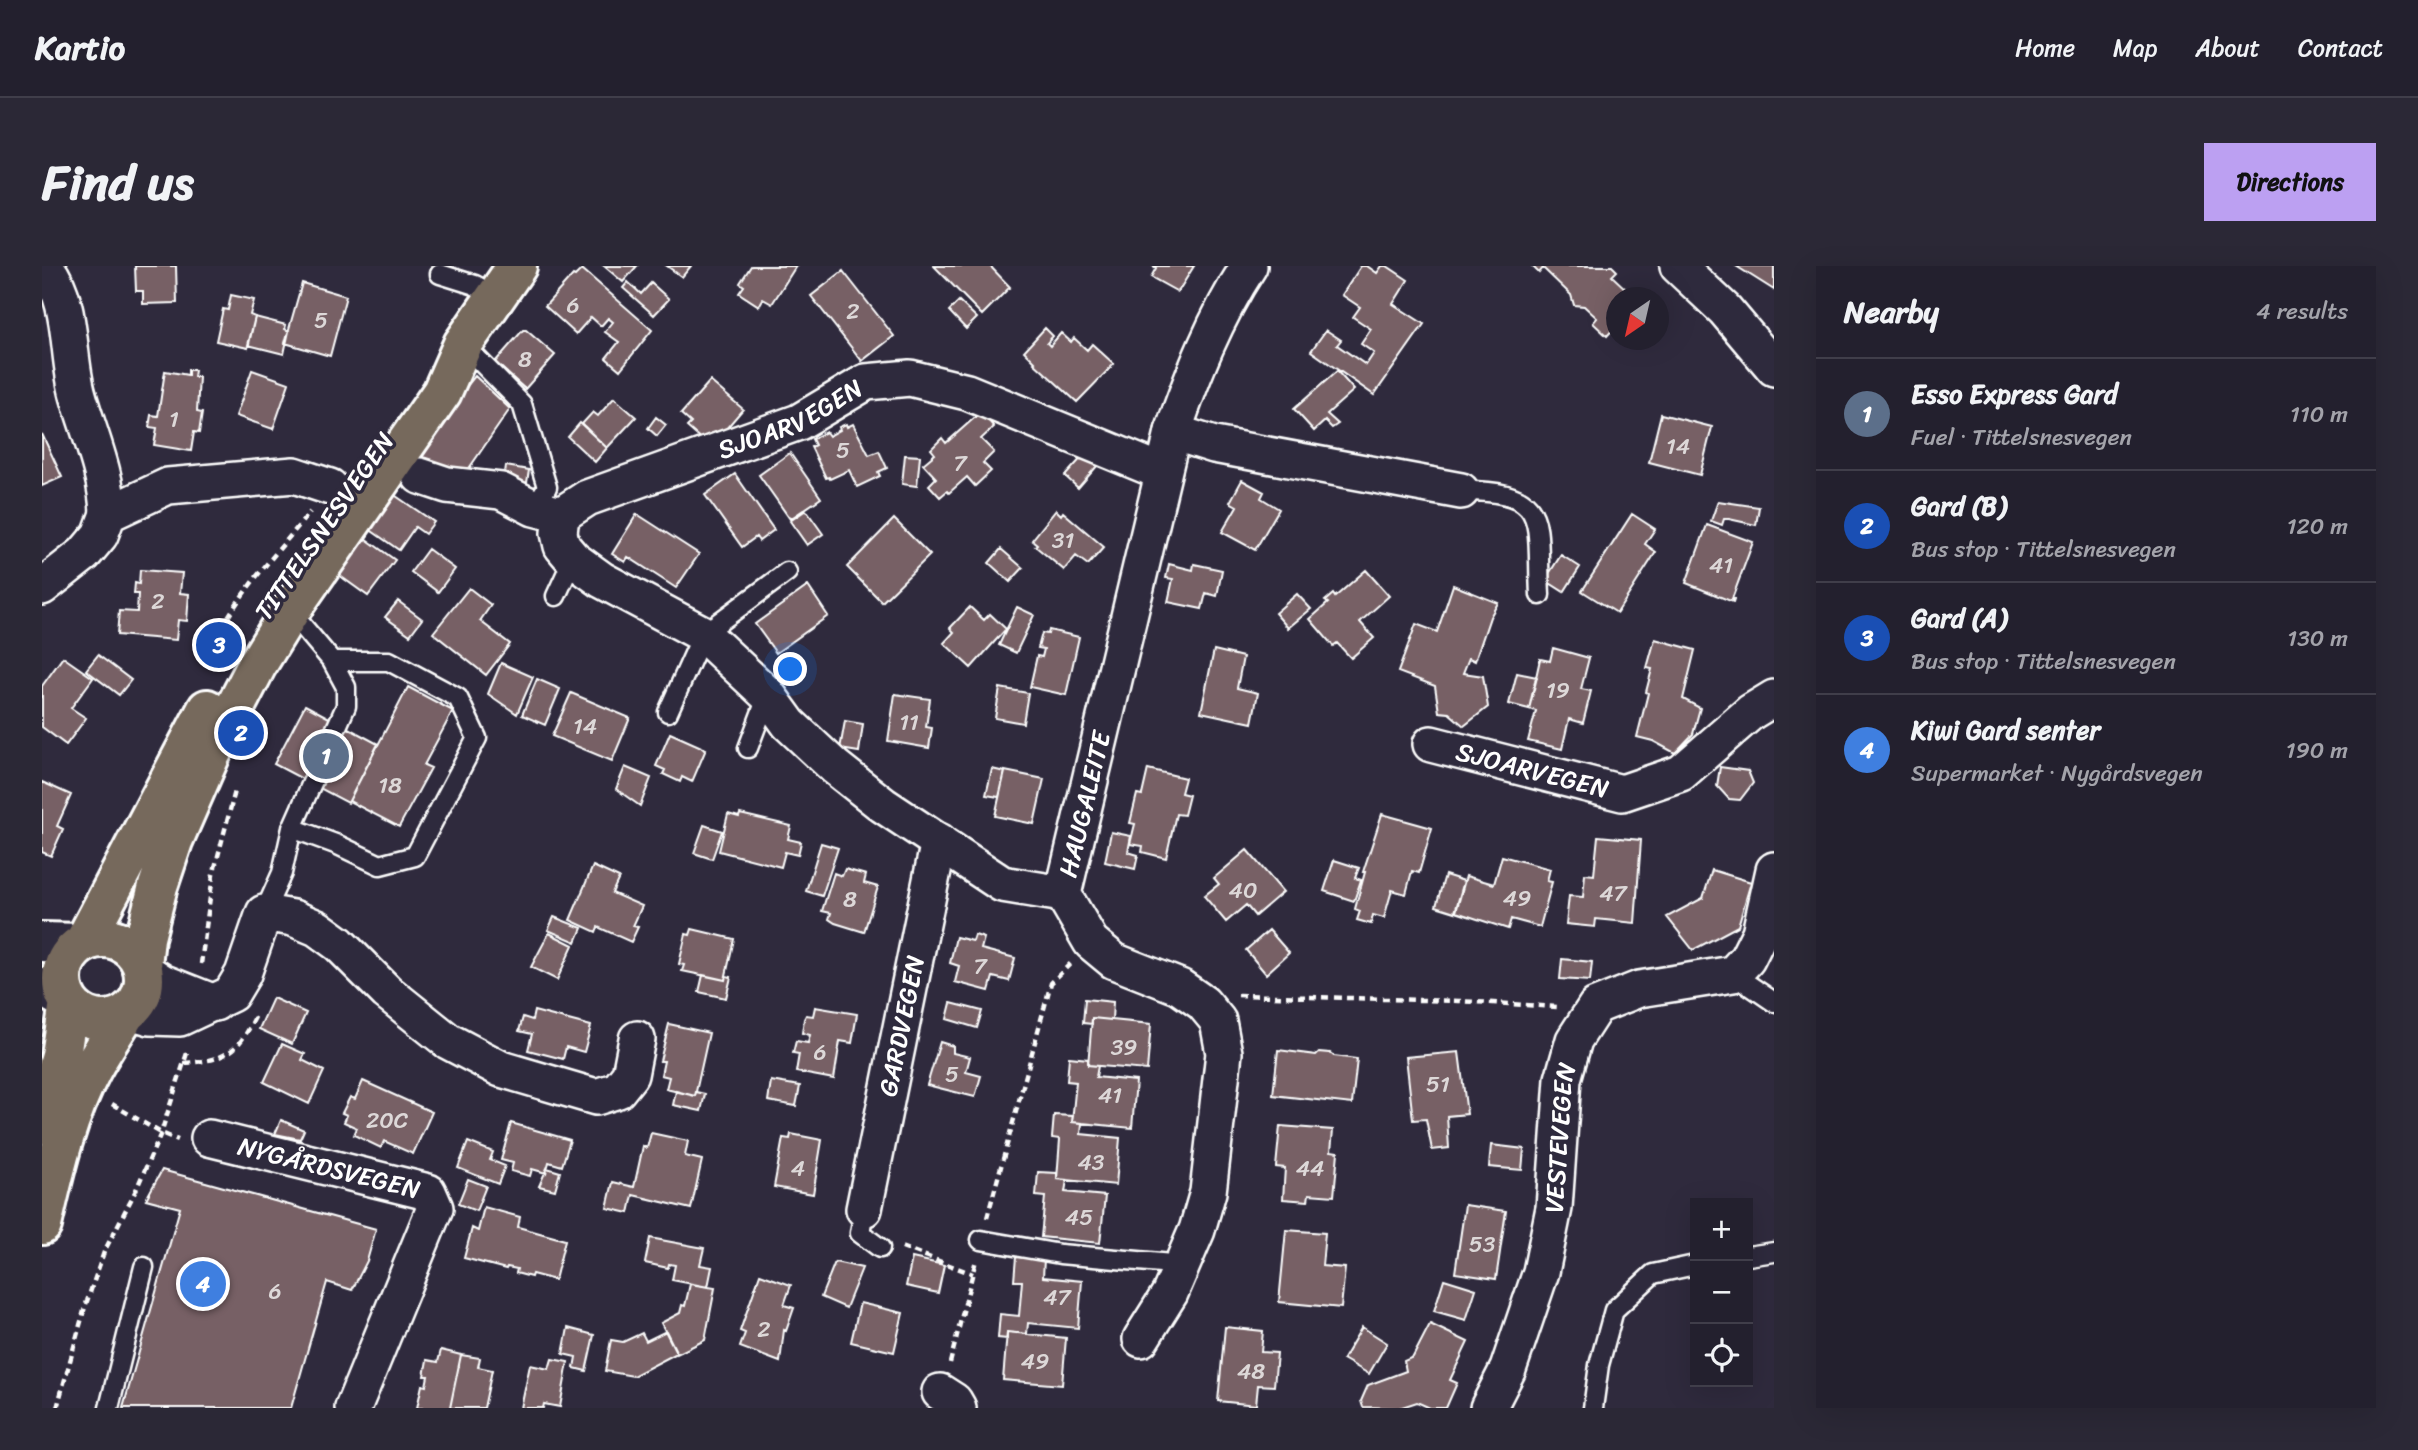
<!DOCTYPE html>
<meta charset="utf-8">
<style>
:root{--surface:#23202e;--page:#2b2836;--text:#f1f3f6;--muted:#a3a3aa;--line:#403e4a;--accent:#bca0f2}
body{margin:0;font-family:Sriracha,sans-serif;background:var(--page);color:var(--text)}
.controls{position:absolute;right:21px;bottom:21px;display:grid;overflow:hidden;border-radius:0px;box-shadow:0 7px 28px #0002}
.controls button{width:63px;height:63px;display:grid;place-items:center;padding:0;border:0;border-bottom:2px solid var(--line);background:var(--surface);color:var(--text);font:35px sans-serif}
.compass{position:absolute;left:1564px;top:21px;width:63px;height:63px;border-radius:50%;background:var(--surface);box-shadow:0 7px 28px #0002;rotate:214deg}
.you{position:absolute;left:749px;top:404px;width:24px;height:24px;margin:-18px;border:5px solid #fff;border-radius:50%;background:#1a73e8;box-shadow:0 0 0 10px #1a73e833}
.badge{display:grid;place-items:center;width:46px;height:46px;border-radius:50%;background:var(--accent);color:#fff;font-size:23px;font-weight:700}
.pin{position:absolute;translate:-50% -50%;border:4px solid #fff;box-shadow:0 2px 7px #0006}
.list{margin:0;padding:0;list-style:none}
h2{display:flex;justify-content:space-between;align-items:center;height:91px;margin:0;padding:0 28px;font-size:30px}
h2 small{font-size:23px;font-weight:400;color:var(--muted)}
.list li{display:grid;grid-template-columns:46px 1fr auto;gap:21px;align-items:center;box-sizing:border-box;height:112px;padding:0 28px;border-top:2px solid var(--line)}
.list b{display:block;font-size:26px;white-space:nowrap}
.list p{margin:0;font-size:23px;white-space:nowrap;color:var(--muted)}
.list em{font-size:23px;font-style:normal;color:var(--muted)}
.icon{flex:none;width:38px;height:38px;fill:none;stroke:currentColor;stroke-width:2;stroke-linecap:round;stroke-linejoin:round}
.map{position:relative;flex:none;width:1732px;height:1142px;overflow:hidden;border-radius:0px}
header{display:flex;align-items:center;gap:42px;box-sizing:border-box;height:98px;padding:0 35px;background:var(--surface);border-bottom:2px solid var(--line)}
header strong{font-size:33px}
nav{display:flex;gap:38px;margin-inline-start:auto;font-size:24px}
.intro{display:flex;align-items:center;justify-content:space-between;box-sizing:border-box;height:168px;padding:0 42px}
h1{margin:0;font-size:49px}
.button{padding:18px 32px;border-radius:0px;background:var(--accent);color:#111;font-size:24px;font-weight:700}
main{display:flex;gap:42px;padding:0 42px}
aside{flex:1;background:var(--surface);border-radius:0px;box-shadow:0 7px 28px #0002}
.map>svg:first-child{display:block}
.building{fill:#776165;stroke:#fff;stroke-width:2}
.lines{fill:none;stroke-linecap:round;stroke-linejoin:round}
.service-casing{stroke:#fff;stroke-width:23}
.minor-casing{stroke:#fff;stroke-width:40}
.secondary-casing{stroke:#fff;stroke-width:44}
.primary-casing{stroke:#fff;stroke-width:44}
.path{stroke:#fff;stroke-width:4.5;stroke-dasharray:7 5;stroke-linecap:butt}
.service{stroke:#2f2a3d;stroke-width:18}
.minor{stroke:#2f2a3d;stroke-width:35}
.secondary{stroke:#2f2a3d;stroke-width:38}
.primary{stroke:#76695c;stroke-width:38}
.labels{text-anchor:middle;stroke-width:7;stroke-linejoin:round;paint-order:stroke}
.number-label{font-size:23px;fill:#ddd8d8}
.street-label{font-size:26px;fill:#fff;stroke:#2f2a3d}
</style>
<header>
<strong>Kartio</strong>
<nav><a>Home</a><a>Map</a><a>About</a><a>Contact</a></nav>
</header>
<div class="intro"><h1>Find us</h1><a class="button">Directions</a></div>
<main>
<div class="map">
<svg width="1732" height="1142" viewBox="0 0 1732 1142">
<rect width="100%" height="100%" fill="#2f2a3d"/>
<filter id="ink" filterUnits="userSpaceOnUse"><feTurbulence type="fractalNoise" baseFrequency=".0143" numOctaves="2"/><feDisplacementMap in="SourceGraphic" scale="14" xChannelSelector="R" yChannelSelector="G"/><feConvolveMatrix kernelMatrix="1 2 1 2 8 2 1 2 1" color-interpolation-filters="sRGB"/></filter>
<g filter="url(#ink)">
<path class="building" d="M93 0H134L135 37 101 38V25H94Z
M562 0H595L581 16Z
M625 0H649L640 11Z
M709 0H754L730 38 721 33 717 40 697 27 702 20 698 17Z
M892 0H948L968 21 940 49Z
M1111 0H1152L1136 26 1109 11 1114 2Z
M1319 0H1325L1335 7 1340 0H1345L1366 14 1351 38 1382 58 1332 129 1269 85 1284 64 1299 74 1295 79 1324 99 1332 87 1319 78 1329 63 1311 51 1318 41 1300 29Z
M1490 0H1570L1575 5 1570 10 1586 25 1579 32H1574V60L1565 70 1551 57 1555 52 1542 40 1532 39 1529 29 1501 2 1497 7Z
M1694 0H1732V24Z
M540 3 610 64 578 104 564 92 577 76 563 66 571 56 566 52 559 60 549 51 534 68 503 40 531 9 533 10Z
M801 5 852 70 820 95 769 30Z
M586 16 599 28 609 17 627 33 612 49 581 22Z
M260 17 304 30 288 90 243 77Z
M189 29 212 34 208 49 213 51 206 82 174 75 181 43 186 44Z
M917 35 935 52 924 63 907 45Z
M213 51 244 59 243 63 247 65 242 88 206 79Z
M1003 62 1011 70 1005 77 1008 80 1019 67 1029 76 1032 72 1045 84 1050 78 1072 98 1035 136 992 97 993 96 982 85Z
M481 64H484L513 89 483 123 453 96Z
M146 104H153L152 111H157L155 146 160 147 157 167 152 166 149 185 112 179 115 162 107 161 109 149 116 150 123 105 146 109Z
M210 104 247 117 231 163 194 150Z
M1295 105 1312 124 1285 148 1296 158 1290 162 1283 155 1272 165 1252 143Z
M433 110 468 143 421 211 369 192Z
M668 115 701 143 672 177 661 175 645 161 649 157 639 148Z
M572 132 594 151 565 182 540 158 551 146 556 150Z
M939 146 952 161 939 173 952 186 941 197 949 205 933 220 925 211 907 227 905 225 898 231 887 219 894 212 881 198 893 188 889 183 900 172 904 177Z
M1619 148 1670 161 1658 209 1607 196Z
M614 151 624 159 615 170 606 162Z
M538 157 565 182 553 196 526 171Z
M804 158 805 161 811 158 827 189 837 185 845 202 836 206 838 210 815 221 807 204 788 213 787 211 784 212 769 181 773 179 770 173 784 166 787 170 798 164 797 161Z
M0 168 20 211 0 220Z
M748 187 779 232 748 253 717 209Z
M863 189 878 190 875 220 860 218Z
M1042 189 1055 200 1036 222 1023 210Z
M464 200 487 204 484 223 461 220Z
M693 208 732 264 717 275 714 271 700 281 663 229Z
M1200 214 1222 226 1219 232 1237 243 1213 284 1180 266 1195 240 1188 236Z
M351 228 392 256 383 268 373 261 357 284 327 263Z
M1676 235 1717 241 1714 259 1687 253H1682L1680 259 1669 255Z
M764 244 781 268 765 279 748 255Z
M1014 244 1019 249 1021 246 1062 281 1046 299 1034 290 1022 304 993 280 995 278 990 274Z
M595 248 657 288 634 322 586 291 583 296 570 288Z
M1590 248 1613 263 1603 278 1614 286 1575 347 1540 325Z
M852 253 888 289 840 336 805 301Z
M1665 259 1711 276 1690 333H1692L1691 336 1644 317Z
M320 270 353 294 326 330 294 307Z
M386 283 413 303 396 326 369 306Z
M959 283 981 302 968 316 947 297Z
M1519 289 1538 301 1522 326 1503 314Z
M1127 298 1151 304 1152 298 1180 304 1175 330 1164 327 1160 343 1126 336 1131 313 1124 312Z
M98 304 140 307 138 327 147 328 145 355 136 354 134 374 75 369 77 345 95 346 96 328H92L93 317 97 318Z
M1324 304 1347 330 1318 356 1332 372 1309 392 1295 377 1291 380 1268 353 1286 337 1283 335 1291 328 1293 331Z
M1411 319 1456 337 1448 351 1433 395 1427 392 1421 407 1441 410 1446 441 1422 460 1407 447 1397 446 1393 420 1356 406 1374 358 1395 366Z
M766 320 786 350 734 387 713 358Z
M427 322 449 339 438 355 468 378 444 409 391 367Z
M1255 328 1269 343 1246 362 1233 347Z
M356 335 380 353 368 369 343 351Z
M928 341 942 354 948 348 964 363 929 402 902 377 912 366 908 362Z
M975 341 992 349 974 387 957 379Z
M1007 364 1037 371 1024 429 988 421 995 390 1000 391 1002 383 996 382 1000 367 1006 368Z
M1613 373 1653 384 1641 433 1658 442 1651 468 1633 487 1611 475 1595 471 1606 427 1604 426 1610 403 1605 402Z
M1511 382 1547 392 1539 423 1549 425 1541 457 1527 453 1520 483 1486 475 1494 445 1487 443 1498 393 1508 395Z
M1172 384 1201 391 1195 422 1216 427 1210 457 1159 446Z
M56 389 89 414 77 429 44 404Z
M21 391 51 412 29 442 44 452 24 479 0 461V420Z
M459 397 491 411 475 448 446 428Z
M1475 407 1495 411 1487 443 1467 438Z
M495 413 518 423 503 459 480 449Z
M366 421 411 445 382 499 389 502 357 561 307 535Z
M958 422 986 427 981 457 953 452Z
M529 427 588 452 570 495 510 470Z
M853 428 888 433 884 461 890 462 887 482 846 475Z
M263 439 336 478 306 537 232 498Z
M803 455 821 458 817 486 798 483Z
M628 467 664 483 650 516 640 511 638 516 621 508 623 504 614 500Z
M583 501 609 512 598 540 574 523Z
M1678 501 1706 505 1711 517 1698 534 1687 533 1675 520Z
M950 503 963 506 957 531 944 529Z
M1106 503 1143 512 1139 527 1147 529 1142 549 1134 548 1124 592 1100 586 1101 580 1088 578 1093 558 1088 557 1095 528 1100 529Z
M963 505 1002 513 992 558 953 550Z
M0 516 29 529 15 560 21 563 9 590 0 586Z
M686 548 697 551 698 548 749 560 746 573 759 576 756 589 743 586 739 601 677 585Z
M1340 548 1390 562 1377 607 1370 605 1364 628 1350 624 1342 652 1331 649 1329 658 1315 654 1318 645 1313 643 1323 606H1321Z
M662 559 680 565 670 593 652 587Z
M1069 566 1089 570 1086 586 1096 589 1093 603 1063 596Z
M1556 570 1599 574 1593 657 1554 653 1553 661 1524 658 1527 630 1541 631 1543 608 1552 609Z
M779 577 796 582 780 630 764 625Z
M1205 584 1241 626 1213 650 1204 639 1184 656 1162 630 1177 618 1172 612Z
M1460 590 1508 603 1505 615 1510 616 1498 661 1469 653 1466 663 1414 646 1424 610 1452 618Z
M1292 594 1317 602 1313 612 1319 614 1312 635 1282 625Z
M551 600 577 612 570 627 600 640 591 660 596 661 589 676 556 661 554 666 528 654Z
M803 603 824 609 822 617 836 621 822 666 793 657 787 653 789 647 780 645 792 607 800 610Z
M1670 604 1709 616 1696 660 1651 684 1625 651 1661 632Z
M1403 609 1422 615 1413 646 1394 640Z
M512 651 540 662 534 676 506 664Z
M650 663 692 673 683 714 640 705 642 699 637 698 644 668 648 669Z
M1227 664 1247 687 1224 708 1204 684Z
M507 667 531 679 515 714 489 701Z
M933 669 942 672 939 683 973 692 967 715 951 711 947 725 913 716 917 700 908 697 914 671 931 675Z
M1520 693 1550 696 1548 715 1518 713Z
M661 709 683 714 684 710 689 711 684 732 657 726Z
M231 732 264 747 250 778 217 763Z
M1043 733 1071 736 1070 754 1050 752V758L1041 757Z
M909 737 940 745 935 762 905 753Z
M773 741 815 748 810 777 798 775 792 813 754 806 757 788 751 787 754 775 766 777 768 769 760 767 762 753 764 749 771 750Z
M492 745 549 760 542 786 524 781 521 793 486 784 490 768 477 765 481 751 490 754Z
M1050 752 1109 758 1105 804 1046 799Z
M627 758 667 767 653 830 624 823 627 811 619 809 622 795H618Z
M898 776 911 780V787L928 791 924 806 939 810 933 831 885 819Z
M240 778 263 788 260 794 282 805 267 838 222 816Z
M1236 784 1274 789 1277 786 1288 787 1292 790 1315 793 1310 838 1231 829Z
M1417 786 1425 848 1405 850 1407 882 1390 884 1384 853 1371 854 1364 791Z
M1027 791 1046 793V799L1056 800 1054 811 1094 815 1090 862 1030 856 1034 816 1025 815Z
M321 815 390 846 371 888 342 875 339 882 312 869 315 862 302 856 305 849 300 847 308 831 313 833Z
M729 815 758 820 754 840 726 835Z
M634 825 653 830 654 826 663 828 659 845 631 839Z
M1012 849 1031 850 1030 856 1040 857 1039 868 1078 872 1074 919 1015 913 1018 873 1010 872Z
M239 854 262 864 258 873 233 868Z
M469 857 528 874 520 900 507 896 504 907 490 903 488 910 469 905 471 897 459 894Z
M1238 860 1291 864 1289 885 1296 886 1292 930 1267 928 1266 935 1241 933 1243 902 1234 901Z
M609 867 646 875 643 890 660 894 649 943 591 929 587 947 565 942 571 916 592 921 601 880 605 882Z
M749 868 780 874 771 928 732 921 741 872 748 873Z
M426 876 451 886 448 894 463 900 456 918 416 902Z
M1449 879 1482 883 1480 904 1447 901Z
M505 902 518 906 513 924 497 920Z
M120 904 334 963 325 995 310 1024 285 1016 249 1142H81L138 942 104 933Z
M996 906 1015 907V913L1025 914 1023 926 1063 930 1058 977 999 971 1003 931 994 930Z
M426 913 444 920 434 945 416 938Z
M1423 939 1464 945 1454 1013 1413 1007Z
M442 941 478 951 476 961 523 974 513 1014 490 1008 489 1011 474 1007 475 1003 465 1001 464 1003 422 992 430 962 436 965Z
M1244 964 1283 967 1280 1000 1303 1002 1299 1042 1237 1036Z
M608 972 662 982 658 999 670 1001 666 1021 630 1014 633 999 627 998 626 1002 603 997Z
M974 991 1002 993 1001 1011 1040 1015 1036 1062 986 1057 985 1068 965 1066V1073L956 1072 958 1048 977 1050 980 1015H972Z
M870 992 902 999 896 1027 864 1020Z
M793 996 820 1002 804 1042 779 1031Z
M718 1008 749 1019 742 1039 752 1042 744 1065 742 1064 738 1096 698 1081 703 1067 698 1065Z
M1402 1013 1434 1023 1424 1054 1392 1045Z
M648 1018 673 1022 663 1074 635 1088 619 1057 638 1047 640 1039 643 1040Z
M818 1037 861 1047 852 1086 809 1076Z
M1388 1058 1426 1076 1408 1114 1415 1117 1404 1142H1388L1375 1136 1357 1142 1321 1141 1319 1135 1326 1119 1364 1105 1362 1095 1371 1091Z
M1183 1061 1221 1065 1219 1086 1235 1087 1232 1120 1216 1119 1214 1139 1176 1135Z
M1320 1061 1345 1077 1327 1108 1301 1093Z
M526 1062 552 1069 544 1105 532 1102 534 1091 521 1088Z
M624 1065 635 1087 591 1110 563 1105 569 1074 581 1076 600 1067 604 1075Z
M965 1066 1024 1072 1020 1119 961 1114Z
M399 1084 419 1089 408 1142H375L380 1119 384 1120 386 1110H382L385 1094 396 1096Z
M419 1089 438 1092 436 1101 450 1104 442 1142H408Z
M510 1093 526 1096 518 1141 502 1138 501 1142H479L488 1099 507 1103Z"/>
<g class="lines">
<g class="service-casing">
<path id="service" d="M398 8 433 19 453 30
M421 78 480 138 505 221 492 242
M1419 225C1510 224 1494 255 1498 329
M514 330 531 293
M626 446 661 368 745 306
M706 482 726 429
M250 562 296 579 338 599 373 590 435 472 416 432 347 395H290
M222 647 240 607 250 562 304 440V421L290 395 248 345
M1691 708 1732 736
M822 943 818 967 838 982
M939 974 1018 988 1141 999
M1706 990 1732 986
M67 1142 102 1001
M1551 1142 1557 1099 1572 1044 1611 1008 1653 999"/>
</g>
<g class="minor-casing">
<g id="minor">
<path d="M3 0C32 37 24 86 36 129 47 168 65 207 66 248"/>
<path d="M1636 0 1683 44 1732 102"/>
<path d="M1131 166 1172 179 1419 225"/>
<path id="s1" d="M378 210 405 219 459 225 492 242 519 249 545 232 757 156 824 116 868 112 925 126 1120 206"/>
<path d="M519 249 517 267 520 280 531 293 560 314 661 368 726 429 747 458 793 501 841 539 960 618 1021 628"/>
<path d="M0 321 42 288 58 269 66 248 126 220 252 209 288 221"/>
<path id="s2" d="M1389 478 1580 527 1639 507 1709 446 1732 432"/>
<path d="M102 704 120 716 173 737"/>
<path d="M87 745 108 751 138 752 189 728 201 708 222 647 251 652 275 662 297 678 345 726 406 775 459 803 554 831 576 824 588 809 595 773"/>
<path id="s3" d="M167 872 386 926 393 942 311 1142"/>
<path id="s4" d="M822 943 897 575"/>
<path id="s5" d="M1099 1073 1128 1027 1155 964 1166 926 1182 787 1176 755 1161 737 1138 721 1072 695 1049 676 1021 628 1131 166C1151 108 1173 52 1207 0"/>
<path d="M898 1126 912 1135 916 1142"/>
<path id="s6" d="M1446 1142 1466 1103 1499 1006 1512 942 1521 813 1532 774 1554 740 1597 723 1691 708 1705 693 1718 667 1732 604"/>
</g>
</g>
<g class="secondary-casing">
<path id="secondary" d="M0 676 39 677
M0 721 25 735"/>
</g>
<g class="primary-casing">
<path id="primary" d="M20 713a41 41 0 1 1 82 0a41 41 0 1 1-82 0Z
M42 676 165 443
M100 699 103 672 116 620 131 575 169 488 215 399 248 345 400 126 421 78 475 0
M0 858 19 790 27 736
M0 959C12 907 24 851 50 803 60 784 73 766 84 747"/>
</g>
<path class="path" d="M165 394C186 337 231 292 268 246
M159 698 171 609 193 525
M1196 729 1417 735 1516 741
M142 797C183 794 195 788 213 751
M70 838 119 867 136 874
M945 952 1009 717 1029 697
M860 981 931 1008
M908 1097 934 994
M15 1142 43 1041 62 986 94 924 119 867 146 784"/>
<use href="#service" class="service"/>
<use href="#minor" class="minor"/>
<use href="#secondary" class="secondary"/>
<use href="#primary" class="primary"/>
</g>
</g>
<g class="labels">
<g class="number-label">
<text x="531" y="47">6</text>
<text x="811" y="53">2</text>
<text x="279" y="62">5</text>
<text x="483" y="101">8</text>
<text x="132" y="161">1</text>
<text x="1636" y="188">14</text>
<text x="801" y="192">5</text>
<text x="918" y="205">7</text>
<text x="1021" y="282">31</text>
<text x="1679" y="307">41</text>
<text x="116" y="343">2</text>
<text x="1516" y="432">19</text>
<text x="867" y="464">11</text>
<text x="543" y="468">14</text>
<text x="348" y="527">18</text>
<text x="1201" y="632">40</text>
<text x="1571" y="635">47</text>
<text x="1475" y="640">49</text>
<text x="808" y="641">8</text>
<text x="938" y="708">7</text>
<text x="1082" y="789">39</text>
<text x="778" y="794">6</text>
<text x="910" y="816">5</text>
<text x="1396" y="826">51</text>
<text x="1068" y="837">41</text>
<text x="345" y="862">20C</text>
<text x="1049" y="904">43</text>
<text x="756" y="910">4</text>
<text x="1268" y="910">44</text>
<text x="1037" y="959">45</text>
<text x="1440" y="986">53</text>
<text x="233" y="1033">6</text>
<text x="1015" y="1039">47</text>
<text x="722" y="1071">2</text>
<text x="993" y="1103">49</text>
<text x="1209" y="1113">48</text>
</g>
<g class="street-label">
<text dy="9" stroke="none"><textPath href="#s1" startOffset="397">SJOARVEGEN</textPath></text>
<text transform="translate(282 260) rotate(-55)" y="9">TITTELSNESVEGEN</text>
<text dy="9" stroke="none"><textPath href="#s2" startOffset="105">SJOARVEGEN</textPath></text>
<text dy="9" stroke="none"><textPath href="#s5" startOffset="635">HAUGALEITE</textPath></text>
<text dy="9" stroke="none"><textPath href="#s4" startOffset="187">GARDVEGEN</textPath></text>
<text dy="9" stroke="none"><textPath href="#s6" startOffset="282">VESTEVEGEN</textPath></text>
<text dy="9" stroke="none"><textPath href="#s3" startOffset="124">NYGÅRDSVEGEN</textPath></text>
</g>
</g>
</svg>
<div class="controls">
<button>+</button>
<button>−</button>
<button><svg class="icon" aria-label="locate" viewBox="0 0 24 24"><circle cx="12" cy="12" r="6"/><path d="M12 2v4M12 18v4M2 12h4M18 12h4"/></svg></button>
</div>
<svg class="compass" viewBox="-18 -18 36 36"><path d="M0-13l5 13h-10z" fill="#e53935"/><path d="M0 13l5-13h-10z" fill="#a3a3aa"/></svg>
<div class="you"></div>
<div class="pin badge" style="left:284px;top:490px;background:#5c6f8a">1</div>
<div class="pin badge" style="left:199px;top:467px;background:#1a4fb4">2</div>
<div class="pin badge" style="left:177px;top:379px;background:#1a4fb4">3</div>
<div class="pin badge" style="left:161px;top:1018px;background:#3f7fe0">4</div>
</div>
<aside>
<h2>Nearby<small>4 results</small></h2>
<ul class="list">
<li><span class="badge" style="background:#5c6f8a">1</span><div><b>Esso Express Gard</b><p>Fuel · Tittelsnesvegen</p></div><em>110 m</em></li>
<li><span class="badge" style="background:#1a4fb4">2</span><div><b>Gard (B)</b><p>Bus stop · Tittelsnesvegen</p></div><em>120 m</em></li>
<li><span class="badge" style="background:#1a4fb4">3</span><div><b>Gard (A)</b><p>Bus stop · Tittelsnesvegen</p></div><em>130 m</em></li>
<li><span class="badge" style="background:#3f7fe0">4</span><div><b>Kiwi Gard senter</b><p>Supermarket · Nygårdsvegen</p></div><em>190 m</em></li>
</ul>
</aside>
</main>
